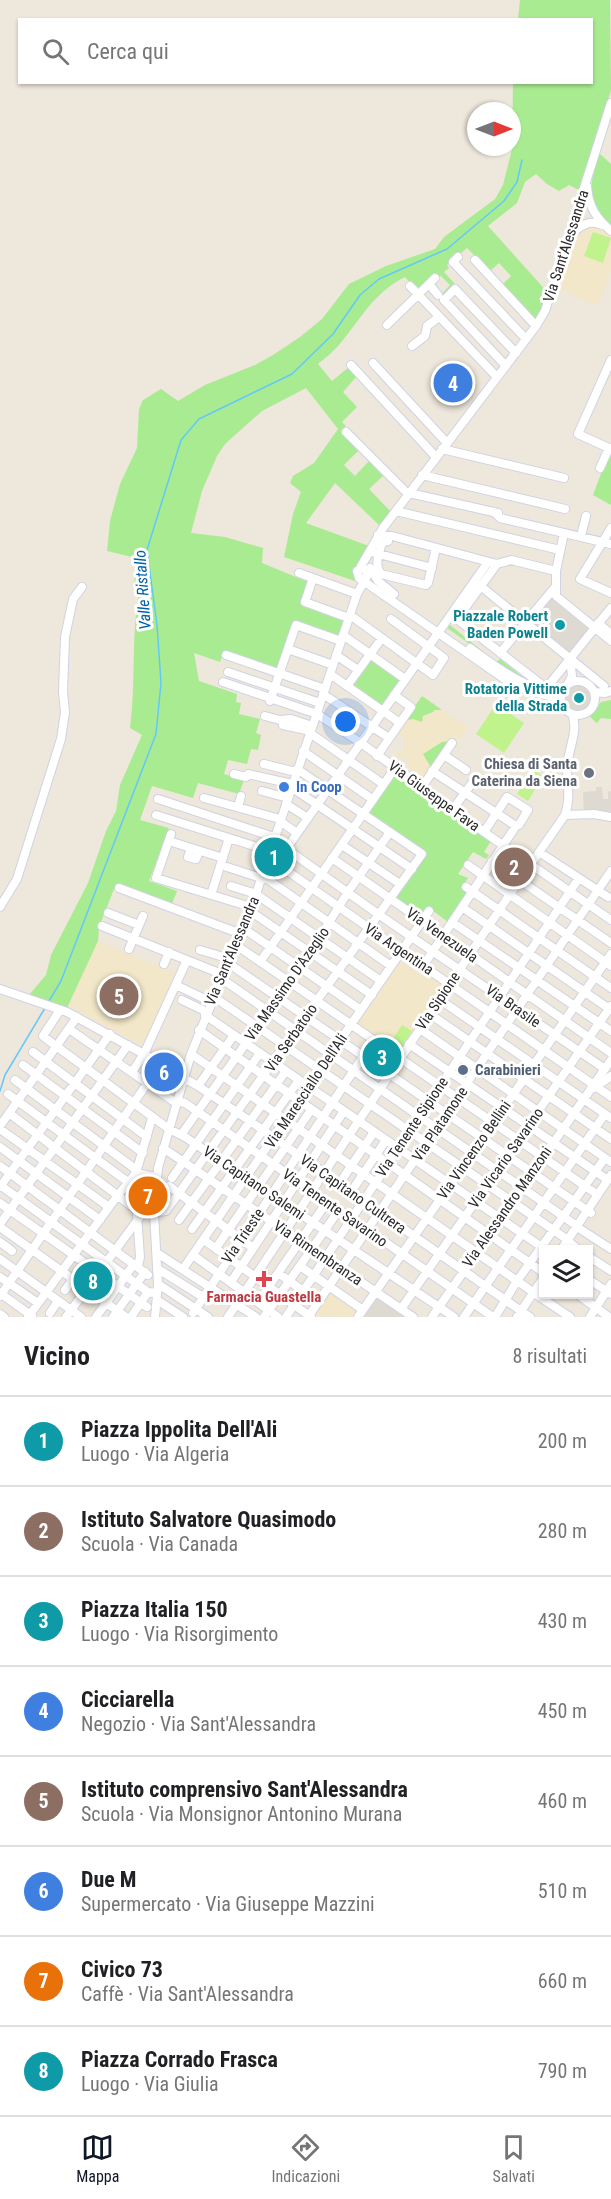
<!DOCTYPE html>
<html lang="it">
<meta charset="utf-8">
<style>
:root{--surface:#fff;--page:#f6f6f6;--text:#202124;--muted:#757577;--line:#e0e0e0;--accent:#111827}
body{margin:0;font-family:"Roboto Condensed",sans-serif;background:var(--page);color:var(--text)}
.controls{position:absolute;right:18px;bottom:18px;display:grid;overflow:hidden;border-radius:0px;box-shadow:0 2px 4px #0004}
.controls button{width:54px;height:54px;display:grid;place-items:center;padding:0;border:0;border-bottom:2px solid var(--line);background:var(--surface);color:var(--text);font:30px sans-serif}
.compass{position:absolute;left:467px;top:102px;width:54px;height:54px;border-radius:50%;background:var(--surface);box-shadow:0 2px 4px #0004;rotate:90deg}
.you{position:absolute;left:346px;top:722px;width:21px;height:21px;margin:-15px;border:4px solid #fff;border-radius:50%;background:#1a73e8;box-shadow:0 0 0 9px #1a73e833}
.badge{display:grid;place-items:center;width:39px;height:39px;border-radius:50%;background:var(--accent);color:#fff;font-size:20px;font-weight:700}
.pin{position:absolute;translate:-50% -50%;border:3px solid #fff;box-shadow:0 2px 6px #0006}
.list{margin:0;padding:0;list-style:none}
h2{display:flex;justify-content:space-between;align-items:center;height:78px;margin:0;padding:0 24px;font-size:26px}
h2 small{font-size:20px;font-weight:400;color:var(--muted)}
.list li{display:grid;grid-template-columns:39px 1fr auto;gap:18px;align-items:center;box-sizing:border-box;height:90px;padding:0 24px;border-top:2px solid var(--line)}
.list b{display:block;font-size:22px;white-space:nowrap}
.list p{margin:0;font-size:20px;white-space:nowrap;color:var(--muted)}
.list em{font-size:20px;font-style:normal;color:var(--muted)}
.icon{flex:none;width:33px;height:33px;fill:none;stroke:currentColor;stroke-width:2;stroke-linecap:round;stroke-linejoin:round}
.map{position:relative;flex:none;width:611px;height:1317px;overflow:hidden}
.search{position:absolute;background:var(--surface);box-shadow:0 2px 4px #0004;left:18px;right:18px;top:18px;height:66px;display:flex;align-items:center;gap:15px;box-sizing:border-box;padding:0 21px;border-radius:0px;color:var(--muted);font-size:22px}
.sheet{height:798px;background:var(--surface)}
nav{display:flex;justify-content:space-around;align-items:center;box-sizing:border-box;height:84px;border-top:2px solid var(--line);background:var(--surface);font-size:16px;color:var(--muted)}
nav a{display:grid;justify-items:center;gap:3px}
nav .on{color:var(--accent)}
.map>svg:first-child{display:block}
.education{fill:#f2e7c8}
.green{fill:#a9eb91}
.pitch{fill:#c0f38b}
.plaza{fill:#dedad2}
.lines{fill:none;stroke-linecap:round;stroke-linejoin:round}
.stream{stroke:#62c8fc;stroke-width:1.5}
.minor-casing{stroke:#d0d2e5;stroke-width:10}
.minor{stroke:#fff;stroke-width:8}
.culture-dot{fill:#0f9aa8;stroke:#fff;stroke-width:2}
.worship-dot{fill:#6b7280;stroke:#fff;stroke-width:2}
.shop-dot{fill:#3f7fe0;stroke:#fff;stroke-width:2}
.service-dot{fill:#5c6f8a;stroke:#fff;stroke-width:2}
.health-dot{fill:#e0444e;stroke:#fff;stroke-width:2}
.labels{text-anchor:middle;stroke-width:6;stroke-linejoin:round;paint-order:stroke}
.street-label{font-size:15px;fill:#2a2a2a;stroke:#fff}
.culture-label{font-size:15px;font-weight:bold;fill:#0d838f;stroke:#fff;text-anchor:end}
.worship-label{font-size:15px;font-weight:bold;fill:#5b616d;stroke:#fff;text-anchor:end}
.shop-label{font-size:15px;font-weight:bold;fill:#366cbe;stroke:#fff;text-anchor:start}
.service-label{font-size:15px;font-weight:bold;fill:#4e5e75;stroke:#fff;text-anchor:start}
.health-label{font-size:15px;font-weight:bold;fill:#be3a42;stroke:#fff}
.water-label{font-size:16px;font-style:italic;fill:#0062a9;stroke:#fff}
</style>
<div class="map">
<svg width="611" height="1317" viewBox="0 0 611 1317">
<rect width="100%" height="100%" fill="#eee7db"/>
<path class="education" d="M587 225 602 227 611 235V270L598 306 558 288 559 284H564L565 281 561 278 565 266H570L571 262 567 260 571 248 575 247 576 244 573 240V238Z
M422 696 468 728 461 738 449 741 422 781 412 773 406 759 400 757 395 759 396 755 405 749 403 746 406 744 397 729Z
M98 941 177 974 145 1043 140 1044 68 1006Z
M399 960 422 976 425 973 444 986 417 1026H414V1032L398 1055 356 1024Z
M330 1291 358 1310 353 1317 312 1316Z"/>
<path class="green" d="M520 0H610L611 90 581 191 569 185 559 191 547 184 536 174 525 182 517 203 488 226 549 294 536 320 502 285 511 276 499 263 490 271 467 248 447 265 449 268 444 272 456 285 441 300 438 298 450 285 441 276 436 275 418 291 405 277C374 292 360 320 339 345 333 352 325 358 318 364L332 381 349 367 357 376 343 392 357 407 342 422 346 426 341 430 359 450 344 465 355 476 369 461 383 476 369 489 391 512 379 525 335 483 306 523 369 546 363 561 353 570 355 581 284 557 293 514 301 492 290 483 293 476 314 463 338 429 306 388 262 411 225 444 217 456 202 491 191 533 225 537 263 548 262 563 308 582 301 605 344 621 339 638 295 623 277 670 224 652 220 662 194 653 199 681 237 694 236 702 241 703 239 714 260 719 256 733 261 735 258 750 251 749 247 764 228 760 224 774 244 780 239 794 198 783 193 798 152 786 140 820 169 828 149 881 177 891 172 904 119 884 114 889 99 927 98 941 67 1008 29 995 46 975 51 955 88 883 106 831 116 811 120 785 142 735 130 728C136 682 131 637 139 591L134 585 136 558 107 551 110 521 120 484 137 448 139 409 143 400 161 389 178 401 205 385 255 365 273 355 300 337 322 319 349 284 386 266 435 249 444 237 495 199 503 185 512 149 513 83 592 82V20L518 19Z
M599 153 611 164V227C585 200 589 187 599 153Z
M609 452 611 453V505L593 495Z
M450 625 496 662 500 659 523 677H527L535 683 505 669 447 628Z
M370 659 400 680 381 707 352 686Z
M422 696 442 710H434L433 712 423 716 422 722 413 719 404 721Z
M611 700V719L601 718 597 723 590 717 601 702Z
M449 741 431 767 430 766 423 754 442 742Z
M395 774 491 841 484 852 489 855 486 859 473 852 458 874 468 878 462 887 469 892 448 922 428 907 421 916 394 898 426 853 367 812Z"/>
<path class="pitch" d="M593 232 611 238 603 263 584 256Z
M496 704 524 723 504 753 476 734Z
M533 770 543 776 528 801 517 794Z
M402 1025 412 1031 400 1050 390 1043Z"/>
<path class="plaza" d="M551 591 595 628 570 659 525 623Z
M558 698a21 21 0 1 1 42 0a21 21 0 1 1-42 0Z
M596 787H602L603 799H608V792L611 791V817L584 814 583 792 596 791Z
M374 1040 400 1059 389 1074 363 1056Z
M91 1267 106 1278 94 1294 79 1283Z
M375 1291 413 1317H358Z"/>
<g class="lines">
<path class="stream" d="M49 1001 61 981 156 734 161 683 157 625 147 550 181 440 199 419 292 374 333 334 360 295 379 279 447 249 504 201 517 182 522 160
M0 1091 5 1075 45 1008"/>
<g class="minor-casing">
<path id="minor" d="M587 186C588 206 596 218 611 231
M571 235C580 226 589 219 602 225
M458 257 453 262 526 339
M475 260 536 326
M429 284 438 295
M410 286 497 377
M387 325 435 278
M412 346 425 336 427 326 439 317
M611 360 578 434 611 449
M373 363 447 443
M351 365 436 457
M506 366 444 300 455 289 516 353
M346 432 408 494
M442 449 564 478
M600 468 609 448
M422 475 565 509
M409 493 498 513
M396 511 560 550
M494 512 500 518 611 544
M611 528 580 579 611 593
M564 533 556 571V596L611 641
M378 535 392 536 497 564 511 560 556 571
M581 536 586 516
M388 541 382 542C380 552 373 565 381 574L426 585 428 583 436 548
M375 553 432 568
M497 564 457 619 542 685 548 686 611 608
M360 568 383 528 536 326 545 311 611 103
M370 568 378 581 394 594
M299 573 357 594
M313 578 305 602 349 618
M363 579 367 576 368 572 362 568 357 571 359 578 506 680 528 691 554 697 562 702
M478 584 604 686
M350 615 433 675 444 658 391 619
M598 623 611 634
M343 635 405 679
M470 648C491 663 537 700 564 689
M288 649 333 665
M500 653 556 586
M226 655 325 689
M336 655 358 670
M228 672 320 703
M330 674 400 723
M561 698a17 17 0 1 1 34 0a17 17 0 1 1-34 0Z
M223 682 317 714 361 743 484 832 611 920
M568 684 572 676 570 659
M347 686 382 638
M594 692 605 693 611 691
M323 694 389 738
M270 701 296 625 341 641
M265 716 280 720 291 719 312 726
M283 725 311 731
M310 733 383 784
M303 751 372 799
M444 755 466 770
M377 756 411 707 394 695
M264 764 296 772
M432 771 516 826
M234 774 246 777 248 774 292 784
M291 787 412 869
M422 787 452 743
M262 791 288 798
M204 798 280 819
M158 799 274 837
M286 804 308 818
M238 807 241 796
M453 809 472 783
M156 815 270 851
M565 815 594 814 611 817
M280 821 297 833
M171 834 156 878 251 907
M274 840 378 914 605 1069
M169 841 223 858
M342 845 400 884
M191 848 188 857 196 859 199 851
M539 852 608 897
M332 858 611 1053
M492 861 611 943
M276 863 611 1097
M468 865 611 966
M227 867 261 878
M263 876 391 966
M265 879 488 562
M231 886 256 894 381 981
M466 887 611 988
M119 888 241 934
M211 895 229 838
M0 907 17 879 61 739 65 712 63 692 65 637 73 599 82 587
M462 907 611 1010
M250 911 372 995
M108 913 139 925
M452 922 611 1031
M102 926 224 975
M243 928 361 1010
M236 945 598 1195
M129 949 143 916
M200 950 230 959
M260 962 395 768
M228 963 591 1213
M164 964 169 952
M423 966 516 826 519 825 528 810 507 797 484 832
M222 979 577 1226
M176 985 211 1002
M0 989 67 1012 151 1058 186 1070
M214 997 568 1240
M439 999 611 1118
M182 1000 207 1012
M430 1014 611 1139
M205 1015 546 1250
M69 1029 176 1103
M420 1029 611 1162
M199 1030 544 1273
M52 1043 43 1036 60 1010
M409 1044 608 1180
M56 1046 169 1129 185 1137 454 1317
M33 1052 147 1137
M191 1054 533 1292
M23 1065 143 1153
M132 1072 144 1054 187 960
M184 1078 198 1086 250 1121 521 1311
M15 1080 134 1168 136 1173 156 1177
M198 1086 234 1035
M594 1088 611 1076
M8 1094 128 1182
M177 1101 185 1103 198 1112 493 1317
M9 1113 142 1214
M0 1126 77 1017
M0 1129 109 1207
M181 1135 310 953 348 892 390 832
M0 1147 100 1220
M163 1148 413 1317
M0 1166 148 1275
M172 1178 260 1053
M339 1184 374 1132
M0 1185 148 1292 157 1293
M169 1186 253 1248
M0 1187 110 1034
M351 1192 386 1140
M0 1203 147 1307
M179 1220 286 1071
M0 1224 128 1045
M0 1227 126 1317
M192 1229 299 1080
M580 1229 611 1249
M204 1240 311 1317
M0 1242 12 1251
M570 1243 579 1250
M216 1248 311 1110
M561 1250 611 1175
M157 1253 256 1317
M193 1255 278 1317
M588 1256 611 1271
M0 1259 81 1317
M300 1266 363 1310
M138 1267 140 1257 135 1186 136 1173 152 1118
M158 1269 203 1297
M183 1269 429 911
M278 1273 319 1302
M0 1277 38 1303
M588 1279 611 1294
M231 1282 344 1111
M158 1284 208 1317
M65 1290 73 1279
M0 1293 32 1316
M577 1294 609 1317
M537 1295 570 1317
M0 1296 162 1062
M157 1300 183 1317
M258 1302 327 1202
M401 1309 611 1006
M50 1313 58 1301
M193 1313 374 1040
M0 1314 4 1317
M525 1314 530 1317
M28 1317 118 1195 136 1173
M66 1317 142 1214 166 1211 422 854 297 769
M96 1317 134 1264
M113 1317 145 1272
M131 1317 148 1292
M155 1317 158 1284 154 1213 158 1168 191 1054 256 894 357 594 366 578
M228 1317 510 894 565 815C571 799 567 783 567 767 568 750 579 730 572 714
M264 1317 339 1210
M286 1317 579 878
M308 1317 611 871
M358 1317 611 954
M432 1317 611 1060
M464 1317 605 1114
M495 1317 517 1281 605 1158
M517 1317 544 1277
M590 1317 611 1284"/>
</g>
<use href="#minor" class="minor"/>
</g>
<g class="culture-dot">
<circle cx="560" cy="625" r="6"/>
<circle cx="579" cy="698" r="6"/>
</g>
<circle class="worship-dot" cx="589" cy="773" r="6"/>
<circle class="shop-dot" cx="284" cy="787" r="6"/>
<circle class="service-dot" cx="463" cy="1070" r="6"/>
<path class="health-dot" d="M261 1270h6v6h6v6h-6v6h-6v-6h-6v-6h6z"/>
<g class="labels">
<g class="street-label">
<text transform="translate(566 246) rotate(-72)" y="5">Via Sant'Alessandra</text>
<text transform="translate(434 796) rotate(36)" y="5">Via Giuseppe Fava</text>
<text transform="translate(442 935) rotate(35)" y="5">Via Venezuela</text>
<text transform="translate(399 949) rotate(34)" y="5">Via Argentina</text>
<text transform="translate(232 951) rotate(-67)" y="5">Via Sant'Alessandra</text>
<text transform="translate(287 984) rotate(-55)" y="5">Via Massimo D'Azeglio</text>
<text transform="translate(438 1001) rotate(-56)" y="5">Via Sipione</text>
<text transform="translate(513 1006) rotate(35)" y="5">Via Brasile</text>
<text transform="translate(291 1038) rotate(-55)" y="5">Via Serbatoio</text>
<text transform="translate(306 1091) rotate(-56)" y="5">Via Maresciallo Dell'Ali</text>
<text transform="translate(440 1124) rotate(-56)" y="5">Via Platamone</text>
<text transform="translate(412 1127) rotate(-56)" y="5">Via Tenente Sipione</text>
<text transform="translate(474 1150) rotate(-55)" y="5">Via Vincenzo Bellini</text>
<text transform="translate(506 1158) rotate(-55)" y="5">Via Vicario Savarino</text>
<text transform="translate(254 1183) rotate(34)" y="5">Via Capitano Salemi</text>
<text transform="translate(353 1194) rotate(35)" y="5">Via Capitano Cultrera</text>
<text transform="translate(507 1207) rotate(-55)" y="5">Via Alessandro Manzoni</text>
<text transform="translate(335 1208) rotate(35)" y="5">Via Tenente Savarino</text>
<text transform="translate(243 1236) rotate(-56)" y="5">Via Trieste</text>
<text transform="translate(318 1253) rotate(34)" y="5">Via Rimembranza</text>
</g>
<g class="culture-label">
<text x="548" y="621">Piazzale Robert<tspan x="548" dy="17">Baden Powell</tspan></text>
<text x="567" y="694">Rotatoria Vittime<tspan x="567" dy="17">della Strada</tspan></text>
</g>
<g class="worship-label">
<text x="577" y="769">Chiesa di Santa<tspan x="577" dy="17">Caterina da Siena</tspan></text>
</g>
<g class="shop-label">
<text x="296" y="792">In Coop</text>
</g>
<g class="service-label">
<text x="475" y="1075">Carabinieri</text>
</g>
<g class="health-label">
<text x="264" y="1302">Farmacia Guastella</text>
</g>
<g class="water-label">
<text transform="translate(142 590) rotate(-94)" y="6">Valle Ristallo</text>
</g>
</g>
</svg>
<div class="controls">
<button><svg class="icon" aria-label="layers" viewBox="0 0 24 24"><path d="M12 4l9 5-9 5-9-5zM3 14l9 5 9-5"/></svg></button>
</div>
<svg class="compass" viewBox="-18 -18 36 36"><path d="M0-13l5 13h-10z" fill="#e53935"/><path d="M0 13l5-13h-10z" fill="#757577"/></svg>
<div class="you"></div>
<div class="pin badge" style="left:274px;top:857px;background:#0f9aa8">1</div>
<div class="pin badge" style="left:514px;top:867px;background:#8d6e63">2</div>
<div class="pin badge" style="left:382px;top:1057px;background:#0f9aa8">3</div>
<div class="pin badge" style="left:453px;top:383px;background:#3f7fe0">4</div>
<div class="pin badge" style="left:119px;top:996px;background:#8d6e63">5</div>
<div class="pin badge" style="left:164px;top:1072px;background:#3f7fe0">6</div>
<div class="pin badge" style="left:148px;top:1196px;background:#e8710a">7</div>
<div class="pin badge" style="left:93px;top:1281px;background:#0f9aa8">8</div>
<div class="search"><svg class="icon" aria-label="search" viewBox="0 0 24 24"><circle cx="10" cy="10" r="6"/><path d="M15 15l6 6"/></svg>Cerca qui</div>
</div>
<section class="sheet">
<h2>Vicino<small>8 risultati</small></h2>
<ul class="list">
<li><span class="badge" style="background:#0f9aa8">1</span><div><b>Piazza Ippolita Dell'Ali</b><p>Luogo · Via Algeria</p></div><em>200 m</em></li>
<li><span class="badge" style="background:#8d6e63">2</span><div><b>Istituto Salvatore Quasimodo</b><p>Scuola · Via Canada</p></div><em>280 m</em></li>
<li><span class="badge" style="background:#0f9aa8">3</span><div><b>Piazza Italia 150</b><p>Luogo · Via Risorgimento</p></div><em>430 m</em></li>
<li><span class="badge" style="background:#3f7fe0">4</span><div><b>Cicciarella</b><p>Negozio · Via Sant'Alessandra</p></div><em>450 m</em></li>
<li><span class="badge" style="background:#8d6e63">5</span><div><b>Istituto comprensivo Sant'Alessandra</b><p>Scuola · Via Monsignor Antonino Murana</p></div><em>460 m</em></li>
<li><span class="badge" style="background:#3f7fe0">6</span><div><b>Due M</b><p>Supermercato · Via Giuseppe Mazzini</p></div><em>510 m</em></li>
<li><span class="badge" style="background:#e8710a">7</span><div><b>Civico 73</b><p>Caffè · Via Sant'Alessandra</p></div><em>660 m</em></li>
<li><span class="badge" style="background:#0f9aa8">8</span><div><b>Piazza Corrado Frasca</b><p>Luogo · Via Giulia</p></div><em>790 m</em></li>
</ul>
</section>
<nav>
<a class="on"><svg class="icon" aria-label="map" viewBox="0 0 24 24"><path d="M3 6l6-2 6 2 6-2v14l-6 2-6-2-6 2zM9 4v14M15 6v14"/></svg>Mappa</a>
<a><svg class="icon" aria-label="directions" viewBox="0 0 24 24"><path d="M12 3l9 9-9 9-9-9zM9 14v-3h6M13 9l2 2-2 2"/></svg>Indicazioni</a>
<a><svg class="icon" aria-label="saved" viewBox="0 0 24 24"><path d="M7 4h10v16l-5-4-5 4z"/></svg>Salvati</a>
</nav>
